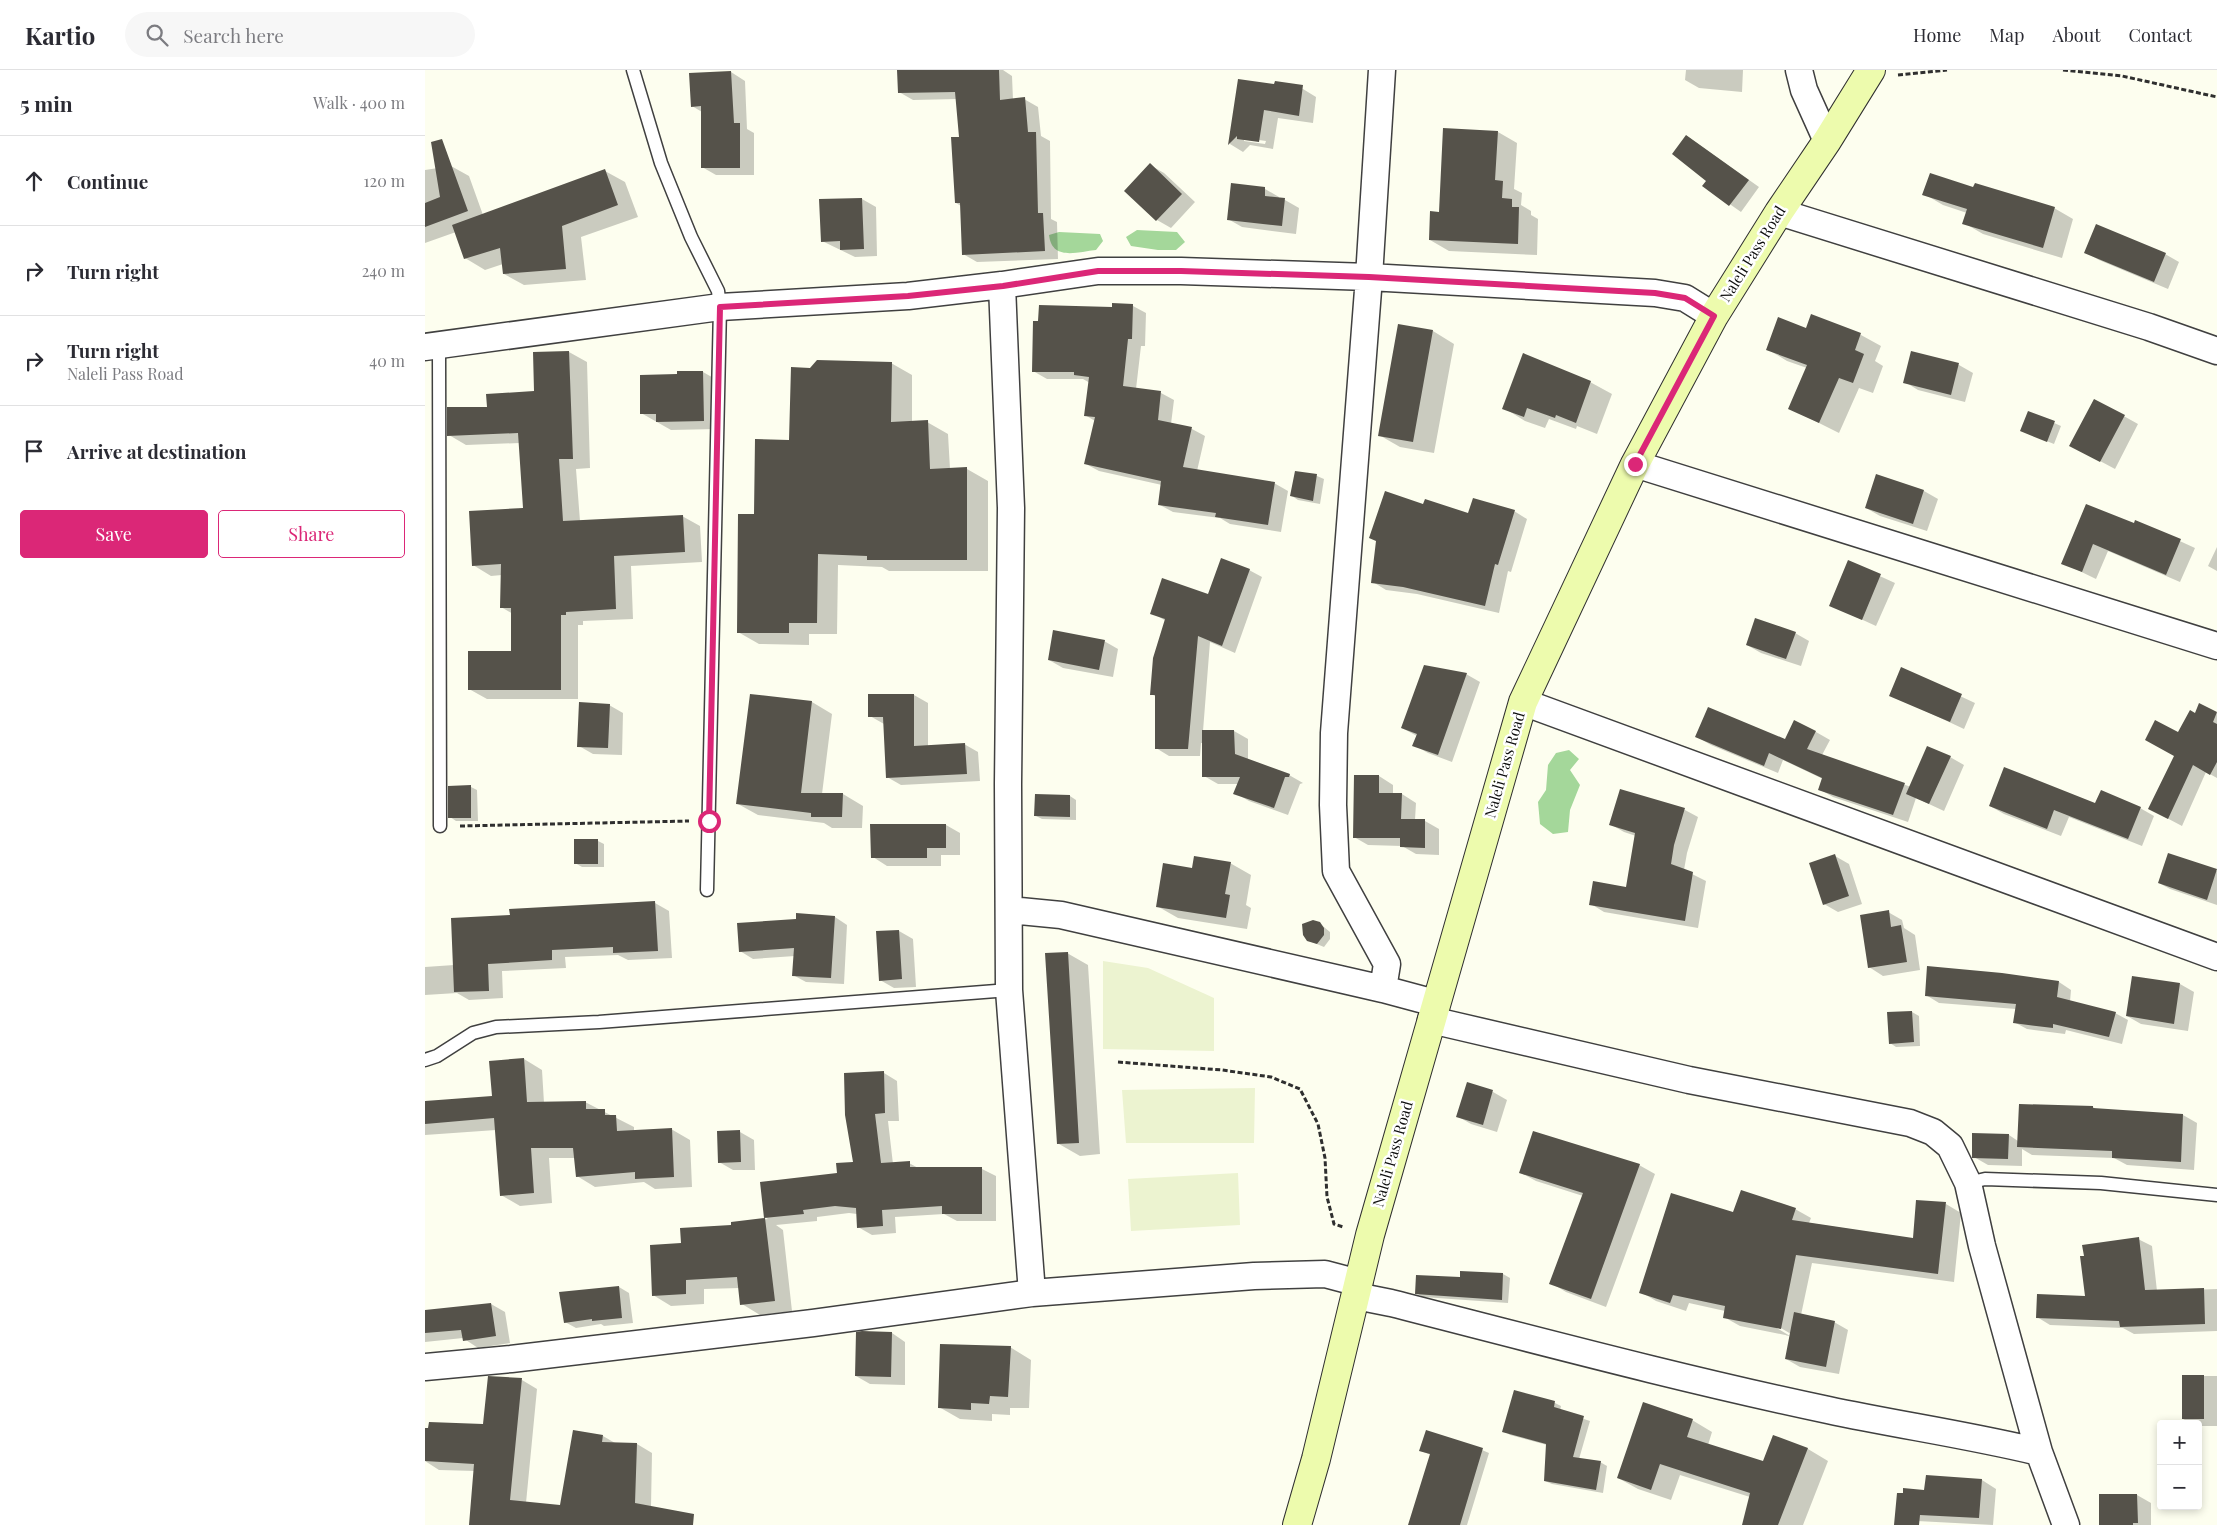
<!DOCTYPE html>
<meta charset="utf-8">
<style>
:root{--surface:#fff;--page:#f7f7f7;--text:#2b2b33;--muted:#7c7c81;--line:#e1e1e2;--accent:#db2777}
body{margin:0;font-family:"Playfair Display",serif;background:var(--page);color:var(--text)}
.controls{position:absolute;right:15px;bottom:15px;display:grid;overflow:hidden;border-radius:5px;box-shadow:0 2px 8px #0003}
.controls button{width:45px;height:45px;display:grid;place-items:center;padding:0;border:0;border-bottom:1px solid var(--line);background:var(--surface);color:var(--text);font:25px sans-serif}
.stop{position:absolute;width:15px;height:15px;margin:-11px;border:4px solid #db2777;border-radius:50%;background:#fff}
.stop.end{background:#db2777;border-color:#fff;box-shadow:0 1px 5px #0008}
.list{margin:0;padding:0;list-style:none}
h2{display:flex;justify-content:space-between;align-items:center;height:65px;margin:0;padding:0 20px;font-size:21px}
h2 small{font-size:16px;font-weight:400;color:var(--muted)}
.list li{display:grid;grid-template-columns:32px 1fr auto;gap:15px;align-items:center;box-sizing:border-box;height:90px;padding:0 20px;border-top:1px solid var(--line)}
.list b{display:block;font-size:19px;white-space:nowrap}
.list p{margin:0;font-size:16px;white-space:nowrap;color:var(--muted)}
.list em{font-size:16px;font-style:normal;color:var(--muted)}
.actions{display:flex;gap:10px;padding:15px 20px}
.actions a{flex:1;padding:11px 0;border:1px solid var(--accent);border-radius:5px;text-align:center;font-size:18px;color:var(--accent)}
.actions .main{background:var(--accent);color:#fff}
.icon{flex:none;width:28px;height:28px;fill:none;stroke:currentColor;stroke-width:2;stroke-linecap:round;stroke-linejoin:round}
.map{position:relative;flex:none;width:1792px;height:1455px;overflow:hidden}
header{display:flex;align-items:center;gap:30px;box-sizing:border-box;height:70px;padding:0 25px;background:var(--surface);border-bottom:1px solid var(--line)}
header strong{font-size:24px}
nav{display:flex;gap:28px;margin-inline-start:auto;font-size:18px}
.search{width:350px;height:45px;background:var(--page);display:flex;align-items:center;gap:12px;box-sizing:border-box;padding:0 18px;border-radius:28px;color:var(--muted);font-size:19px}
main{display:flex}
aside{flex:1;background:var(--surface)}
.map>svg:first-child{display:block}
.farmland{fill:#ecf3d0}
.forest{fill:#a4d79a}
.shadow{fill:#0003;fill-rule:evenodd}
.building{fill:#55524a}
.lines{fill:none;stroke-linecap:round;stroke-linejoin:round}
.lane-casing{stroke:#404040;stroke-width:15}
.street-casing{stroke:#404040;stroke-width:29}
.secondary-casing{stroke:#2f2f2f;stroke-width:30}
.path{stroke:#2f2f2f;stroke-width:3;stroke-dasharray:5 2.5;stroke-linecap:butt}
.lane{stroke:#fff;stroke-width:12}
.street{stroke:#fff;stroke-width:26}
.secondary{stroke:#edfbad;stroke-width:28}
.route{stroke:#db2777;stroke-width:6}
.labels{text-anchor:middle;stroke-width:5;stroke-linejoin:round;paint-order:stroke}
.street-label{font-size:15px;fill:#0d0d0d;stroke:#fff}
</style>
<header>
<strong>Kartio</strong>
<div class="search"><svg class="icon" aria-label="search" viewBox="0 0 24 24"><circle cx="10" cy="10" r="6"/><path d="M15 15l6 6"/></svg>Search here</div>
<nav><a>Home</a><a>Map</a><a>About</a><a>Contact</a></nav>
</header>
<main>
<aside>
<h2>5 min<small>Walk · 400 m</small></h2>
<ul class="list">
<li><svg class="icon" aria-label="ahead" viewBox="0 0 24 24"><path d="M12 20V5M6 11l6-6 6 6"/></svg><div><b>Continue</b></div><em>120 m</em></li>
<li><svg class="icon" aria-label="right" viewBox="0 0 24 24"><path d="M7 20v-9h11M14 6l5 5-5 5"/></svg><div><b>Turn right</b></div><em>240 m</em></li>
<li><svg class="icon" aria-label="right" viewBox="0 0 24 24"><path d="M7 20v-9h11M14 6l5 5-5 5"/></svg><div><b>Turn right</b><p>Naleli Pass Road</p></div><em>40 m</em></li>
<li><svg class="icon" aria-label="arrive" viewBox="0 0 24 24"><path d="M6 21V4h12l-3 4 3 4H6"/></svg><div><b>Arrive at destination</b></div></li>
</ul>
<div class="actions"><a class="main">Save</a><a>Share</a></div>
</aside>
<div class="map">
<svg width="1792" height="1455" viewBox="0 0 1792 1455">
<rect width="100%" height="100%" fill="#fdfeef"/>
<path class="farmland" d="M678 891 723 898 789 928V981L678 979Z
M830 1018 829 1073H701L697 1020Z
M813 1103 815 1155 706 1161 703 1109Z"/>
<path class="forest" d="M712 160 752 162 760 172 751 180H733L706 176 701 167Z
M634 162 675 164 678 171 671 180C652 182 627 191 624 165Z
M1144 680 1154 689 1145 700 1155 715 1145 740 1143 762 1128 764 1115 754 1113 732 1121 720 1123 695 1131 683Z"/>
<path class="shadow" d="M473 0H578L587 6 588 30 599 29 613 37 616 66 625 71 626 149 632 152 633 189 552 192 538 184 536 136 531 133 536 68 532 29 488 30 474 22Z
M1261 0H1318L1317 22 1274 18 1260 10Z
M306 2 320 11 322 59 329 63V105H291L277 97V42L267 36Z
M814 10 878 19 891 27 888 53 853 48 848 79 825 75 818 82 805 74ZM819 68 841 71 840 74 819 71Z
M1073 62 1092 73 1089 119 1097 123 1096 135 1106 141V145L1113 149 1112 185 1024 181 1005 170 1015 143Z
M1262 66 1334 117 1316 142 1279 116 1282 111Z
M725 95 739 103 770 132 746 158 732 150Z
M26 96 44 106 58 145 180 101 200 112 213 147 156 167 161 210 99 215 79 204 78 194 60 200 40 188 31 162 0 173V100Z
M1549 118 1629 138 1648 149 1637 188 1558 164 1539 153 1542 143 1518 135 1499 124Z
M840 119 854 127V129L860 130 874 138 871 164 817 157 803 149Z
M437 129 451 137 452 186 430 187 397 171Z
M1660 182 1740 184 1754 192 1743 219 1674 190Z
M688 235 708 236 721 243 720 276H716L711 319 736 323 749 330 746 354 767 359 780 366 772 401 849 413 863 421 856 462 805 454 795 448 748 442 735 435 737 415 674 401 661 394 670 351 660 345 665 313 658 309H622L608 301 688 238Z
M1387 246 1436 265 1456 276 1450 291 1458 296 1448 323 1434 318 1414 363 1364 338 1382 298 1362 291 1342 279 1382 259Z
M974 255 1008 261 1029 274 1009 383 975 377 954 365Z
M144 282 162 292 165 398 151 399 155 451 257 446 275 456 277 492 206 496 208 549 158 551V555H153V629H62L44 619 88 582V544L76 537 77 505 66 506 48 495 100 439 95 373 41 375 24 365 63 338 111 323Z
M1487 283 1534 295 1548 303 1540 332 1493 320 1480 312Z
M466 293 487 305V352H502L523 364 525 399H542L563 411V501H464L457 497 413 495 412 564H384V575L334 574 313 562 330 445 365 371 386 299Z
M278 302 292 310V359L246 360 216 343 254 306Z
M1165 312 1187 324 1172 364 1152 356 1151 359 1124 349 1120 358 1100 351 1079 338Z
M1670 330 1713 354 1690 399 1660 383Z
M1604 342 1636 356 1629 374 1596 361Z
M871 402 892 406 899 409 895 434 873 430 867 426Z
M1452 406 1499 421 1513 429 1502 461 1455 446 1441 438Z
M1661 435 1709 455 1711 451 1770 478 1755 512 1683 481 1671 509 1638 493Z
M1089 441 1102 449 1086 502 1083 501 1074 543 992 524 961 520 948 512 1044 444Z
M1792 477V501L1783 496Z
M1424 492 1470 513 1451 556 1405 535Z
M824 500 837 507 810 583 785 572 778 661H809L823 669V690L864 705 878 713 875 714 863 745 824 731 810 723 813 714H793L779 706 778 673H776L775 686H744L731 678V627L727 624 741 551 727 543 784 526Z
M1370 563 1384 571 1376 596 1336 583 1322 575Z
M679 571 693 579 688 607 638 598 624 590Z
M1477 599 1550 633 1539 659 1466 625Z
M1041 604 1055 612 1027 692 1003 683 989 675 992 666 977 658Z
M326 625 387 632 407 644 397 724H418L438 736 437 758H407L399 753 333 745 313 734Z
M489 625 503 633V676L539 674 553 682 555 711 476 715 462 707 459 654 445 646Z
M184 635 198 643 197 685 168 684 154 676Z
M1775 635 1792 643V708L1781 702 1757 756 1738 746 1754 664 1771 644Z
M1391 662 1405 670 1397 685 1486 717 1525 687 1539 695 1519 741 1491 728 1483 752 1408 727 1394 719 1398 709 1358 690 1353 703 1286 675 1272 667 1361 670Z
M954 706 968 715V724H977L991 733 990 750 1000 751 1014 759V785L991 784 977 776 943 775 929 767Z
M46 717 52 720 53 751H31L25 747Z
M645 726 651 730V750L617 749 611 746Z
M1671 734 1715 738 1729 746 1717 776 1644 747 1636 766 1579 744 1565 736Z
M1260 740 1273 747 1262 783 1259 800 1281 811 1273 858 1179 842 1166 834 1202 818 1211 766 1199 762 1185 754Z
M446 755H521L535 763V785H516V796H462L448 787Z
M173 771 179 774V797H157L150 793Z
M1744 785 1792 801V835L1745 819 1734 813Z
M1410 786 1424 794 1437 834 1413 842 1399 834Z
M805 793 826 805 821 835 826 838 822 859 753 848 732 836 768 799Z
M230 833 244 841 247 888 203 890 193 885 140 887 141 898 77 901 78 928 44 930 32 923 0 925V897L29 895 86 846Z
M1463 842 1477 850 1479 858 1490 865 1495 900 1458 906 1444 897Z
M372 845 410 847 422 855 419 914 381 912 368 905 370 886 328 889 315 881 372 850Z
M894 853 905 862V869L899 877 882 870Z
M474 861 488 869 491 917 469 918 455 910Z
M642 883 663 895 675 1084 655 1086 634 1074Z
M1634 912 1646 920 1645 932 1690 943 1703 950 1697 974 1641 960 1640 964 1602 959 1589 952 1591 939 1514 933 1501 925Z
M1755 914 1769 922 1763 961 1716 954 1702 946Z
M1487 942 1494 946 1495 976 1471 977 1465 973Z
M99 989 117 1000 119 1033 160 1032 209 1057V1061L246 1059 265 1070 267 1117 230 1119 219 1112 170 1117 152 1106 150 1088H124L127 1133 95 1136 76 1125 71 1060 0 1065V1033L68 1027Z
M459 1003 472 1011 474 1051H463L468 1094 484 1093 495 1099H557L571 1106V1151H532L519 1144 470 1147 471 1163 447 1165 433 1157 432 1144 424 1143 392 1147V1151L351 1155 358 1160 367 1241 335 1245 317 1234 315 1218 279 1219V1234L246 1236 228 1225 257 1175 308 1156 307 1153 343 1149 340 1147 429 1093Z
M1042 1014 1068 1022 1082 1030 1072 1062 1046 1054 1032 1046Z
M1668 1037 1672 1040 1758 1045 1772 1053 1769 1100 1702 1095 1689 1088 1607 1085 1597 1079V1096L1563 1095 1549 1087 1584 1065 1593 1071Z
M315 1062 329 1070 330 1100H308L294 1092 293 1063Z
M1214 1095 1230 1104 1181 1237 1141 1222 1126 1213 1158 1126 1111 1111 1096 1103Z
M1521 1134 1536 1143 1529 1212 1387 1193 1376 1245 1409 1252 1423 1260 1414 1304 1375 1297 1361 1289 1366 1264 1351 1255 1350 1257 1365 1266 1315 1256 1299 1247 1300 1241 1264 1233 1261 1241 1231 1231 1216 1222 1309 1143 1370 1139 1386 1148 1384 1153 1490 1169Z
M1713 1169 1727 1176 1732 1221 1792 1219V1261L1709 1264 1698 1258 1625 1255 1612 1247 1661 1227Z
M1037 1202 1078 1204 1085 1208 1083 1233 998 1227 991 1223 1036 1208Z
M194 1217 204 1223 208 1253 179 1256 176 1254 151 1258 140 1252Z
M66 1234 80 1242 85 1273 53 1278 38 1268 0 1272V1241Z
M467 1263 480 1272V1315L445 1314 431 1306Z
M585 1277 606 1290 604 1338H585V1345L567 1344V1351L535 1349 514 1337Z
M1758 1306H1792V1356H1773V1354H1767L1758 1349Z
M97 1310 112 1319 101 1433 136 1436 178 1366 190 1373 212 1374 227 1383 226 1437 256 1455H45L50 1401 14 1400 0 1391V1359L59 1356Z
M1090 1321 1130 1333 1136 1336 1135 1341 1165 1351 1154 1389 1175 1392 1182 1396 1178 1423 1127 1414 1120 1411 1122 1375 1085 1365 1079 1361Z
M1267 1350 1287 1362 1283 1375 1338 1393 1349 1366 1383 1379 1403 1391 1378 1455H1318L1325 1427 1255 1405 1246 1430 1213 1419 1193 1408Z
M1057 1380 1064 1383 1042 1455H984L1006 1385 996 1381Z
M1557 1410 1571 1419 1568 1455 1492 1451 1501 1421Z
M1712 1425 1726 1433V1455H1675Z"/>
<path class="building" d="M472 0H574L575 30 600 27 603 62H611L613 143H618L620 181 537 185 535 133H530L526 67H534L530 22 473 23Z
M306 1 309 53H315V98H276V36L266 37 264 3Z
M813 9 849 14 850 11 878 15 874 46 839 40 834 72 812 69V66L803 75Z
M1018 58 1073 61 1070 110 1078 111 1077 128 1087 129V137H1094L1093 174 1004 170 1005 141 1014 142Z
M1261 65 1324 110 1304 136 1277 116 1281 111 1247 84Z
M17 69 43 141 0 157V133L15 127 6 72Z
M725 93 757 124 731 151 699 121Z
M180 99 193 135 137 156 141 199 78 204 75 178 39 189 27 155Z
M1505 103 1548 117 1550 113 1630 137 1618 178 1537 154 1542 139 1497 125Z
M806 113 840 117V126L860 128 857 156 802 150Z
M437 128 439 179 415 180V171L396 172 394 129Z
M1671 154 1741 183 1729 212 1659 183Z
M687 233 708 234 707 269H703L698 316 736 321 733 350 767 357 758 397 850 412 843 455 790 447 791 443 733 435 736 411 659 394 670 347 659 346 664 307 649 305V302H607L608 251H613L614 235 687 237Z
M1386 244 1436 263 1430 280 1439 284 1428 313 1414 308 1394 353 1363 339 1382 295 1341 280 1353 247 1381 258Z
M973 254 1008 260 988 372 953 366Z
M144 281 148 389H134L138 451 258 445 260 482 189 486 191 539 141 542V545H136V620H43V581H86V538H75L76 494 47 496 44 441 98 438 93 363 22 366V337H62L61 324 109 321 108 282Z
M1486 281 1534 293 1526 325 1478 313Z
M1098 283 1166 311 1151 353 1131 345 1130 348 1102 338 1099 347 1077 339Z
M392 290 467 292 466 352 503 350 505 399 542 397V490H442V486L393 484 392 553H364V563H312L313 444H329L330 369 364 370 366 297 385 298Z
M252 301H278L279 351 231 352V344H215V305L252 304Z
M1669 329 1700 345 1675 392 1644 376Z
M1603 341 1630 351 1622 372 1595 361Z
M870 401 892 404 888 431 865 426Z
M1451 404 1499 420 1488 454 1440 438Z
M960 421 998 434 1000 429 1043 443 1048 428 1090 440 1073 495 1070 494 1060 536 978 517 946 513 951 471 944 468Z
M1661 434 1709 453 1710 450 1756 469 1741 505 1668 474 1657 502 1636 494Z
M796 488 825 499 797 576 773 566 763 679H730V625H725L728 588 740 549 725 544 737 508 783 524Z
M1423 490 1456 504 1437 550 1404 536Z
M1330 548 1371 562 1361 589 1321 575Z
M628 560 680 570 674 600 623 590Z
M999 595 1042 603 1013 685 987 676 992 664 976 658Z
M1476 597 1537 624 1525 652 1464 626Z
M325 624 387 631 376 723H418L417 747H386V743L311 734Z
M443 624H489V676L540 673 542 704 461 708 458 647H443Z
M154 632 185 634 183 678 152 677Z
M1774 633 1792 642 1788 652 1792 654V692L1785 705 1768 695 1743 749 1723 739 1749 686 1720 670 1730 650 1753 662 1765 640 1770 643Z
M1283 637 1360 669 1369 650 1391 661 1382 679 1480 713 1468 745 1393 720 1397 708 1344 683 1339 696 1270 667Z
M777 660H809L810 684 865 704 864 707H860L849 738 808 724 815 707H777Z
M1502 676 1526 686 1504 734 1481 724Z
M1579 697 1670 733 1676 720 1716 737 1703 769 1629 740 1622 759 1564 736Z
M929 705H954V723H977L976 749H1000V778L975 777V768H928Z
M46 715V748H23V716Z
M1195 719 1260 738 1249 775 1246 794 1268 802 1260 851 1164 835 1168 811 1201 817 1210 763 1184 755Z
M610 724 645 725V747L609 746Z
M445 754H521V778H502V788H446Z
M149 769H173V794H149Z
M1743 783 1792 799 1782 830 1733 813Z
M1410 784 1424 826 1398 835 1384 793Z
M769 786 806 792 800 824 805 825 801 848 731 837 738 793 767 798Z
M230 831 233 881 188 883V877L127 880V890L63 894 64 921 29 922 26 848 85 845 84 839Z
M1464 840 1466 857 1476 855 1482 892 1443 898 1435 845Z
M371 843 410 846 406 908 367 906 369 878 314 882 312 853 371 849Z
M888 850 895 852 899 858V865L892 874 882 871 878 865 877 854Z
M474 860 477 909 454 911 451 861Z
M643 882 654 1073 632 1074 620 883Z
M1502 896 1577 903 1634 911 1632 927 1691 942 1684 967 1628 954V958L1588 953 1591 934 1500 926Z
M1707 906 1755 913 1749 954 1701 946Z
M1487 941 1489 972 1464 974 1462 942Z
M99 988 102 1032 161 1031V1039H180V1045H191L192 1061 247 1058 249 1107 210 1109V1102L151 1107 148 1078H106L109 1123 75 1126 69 1048 0 1054V1031L67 1026 64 991Z
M459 1001 460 1043 450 1044 456 1093 485 1091V1097H557V1144H517V1136L457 1140 458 1156 432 1158 431 1138 410 1136 378 1140 379 1144 339 1148 335 1112 412 1103 411 1093 428 1092 420 1045 419 1003Z
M1042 1012 1068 1020 1058 1055 1031 1047Z
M1594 1034 1668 1036V1038L1758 1044 1756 1092 1687 1088V1081L1592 1077Z
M315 1060 316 1092 293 1093 292 1061Z
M1108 1061 1215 1094 1166 1229 1124 1214 1158 1123 1094 1103Z
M1547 1063 1584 1064 1583 1089 1547 1088Z
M1316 1120 1371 1138 1367 1150 1488 1168 1491 1130 1521 1132 1513 1204 1371 1185 1356 1259 1298 1248 1300 1236 1248 1225 1245 1233 1214 1223 1246 1123 1308 1142Z
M340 1148 350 1231 315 1235 312 1207 261 1210V1224L227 1226 225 1175 256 1173 255 1158 306 1155V1152Z
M1714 1167 1720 1220 1779 1218 1780 1254 1695 1257 1694 1251 1611 1248 1612 1224 1660 1226 1655 1186H1659L1657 1175Z
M1035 1201 1078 1203 1077 1230 990 1224 991 1205 1035 1207Z
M194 1216 197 1248 167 1251V1249L139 1253 134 1222Z
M66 1233 71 1266 38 1271 36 1260 0 1263V1240Z
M1369 1242 1410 1251 1401 1297 1360 1289Z
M437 1261 467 1262 466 1307 430 1306 431 1262Z
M515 1274 586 1276 583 1327 565 1326 564 1334 546 1333V1340L513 1338Z
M1757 1305H1779V1349H1757Z
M63 1306 97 1308 85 1430 135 1435 148 1360 178 1365 177 1372 212 1373 210 1433 269 1444 268 1455H44L49 1394 0 1391V1358H3L4 1352 58 1354Z
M1089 1320 1130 1331 1129 1337 1159 1346 1148 1387 1176 1391 1171 1420 1119 1411 1121 1374 1077 1362Z
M1218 1332 1268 1349 1262 1367 1338 1391 1348 1365 1383 1378 1353 1455H1317L1325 1423 1235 1394 1226 1420 1192 1408Z
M1001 1360 1058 1378 1035 1455H983L1005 1384 994 1381Z
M1501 1405 1557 1409 1554 1448 1495 1445 1494 1455H1469L1472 1423H1478V1418L1499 1420Z
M1674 1424H1712L1713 1453H1708V1455H1674Z"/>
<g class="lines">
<g class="lane-casing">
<path id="lane" d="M208 0 236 93 266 167 293 221 295 237 282 820
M14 276 15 756
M0 990 12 986 48 963 71 957 174 952 584 920
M1543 1113 1560 1109 1676 1113 1792 1125"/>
</g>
<g class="street-casing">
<path id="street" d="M957 0 944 207 909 663 908 735 911 801 962 894 958 919 1010 933
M1374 0 1379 20 1402 71
M1354 142 1724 257 1792 281
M577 215 586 438 583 714 584 920 607 1223
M0 277 295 237 483 226 577 215 673 201H756L944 207 1230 223 1260 228 1289 246
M1210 394 1792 576
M1098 632 1792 887
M584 840 636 845 958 919
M1006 950 1264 1010 1485 1053 1508 1062 1525 1076 1543 1113 1557 1176 1614 1382 1641 1455
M931 1226 966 1233C1111 1270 1256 1309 1403 1340 1473 1355 1544 1365 1614 1382
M0 1297 86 1289 388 1253 607 1223 829 1206 900 1204 934 1213"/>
</g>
<g class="secondary-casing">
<path id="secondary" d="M872 1455 891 1389 945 1165 1098 632 1210 394 1289 246 1354 142 1402 71 1446 0"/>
</g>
<path class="path" d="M1638 0 1697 6 1792 27
M1473 5 1522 0
M35 756 264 751
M693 992 797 1000 846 1007 875 1019 893 1054 900 1088 902 1127 909 1154 918 1157"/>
<use href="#lane" class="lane"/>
<use href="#street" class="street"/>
<use href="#secondary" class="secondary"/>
</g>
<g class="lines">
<path class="route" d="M284 751 295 237 483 226 578 216 673 201H756L944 207 1230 223 1260 228 1289 246 1210 394"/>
</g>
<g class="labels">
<g class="street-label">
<text transform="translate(1328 184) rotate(-58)" y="5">Naleli Pass Road</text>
<text transform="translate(1080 695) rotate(-74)" y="5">Naleli Pass Road</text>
<text transform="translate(968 1084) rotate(-74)" y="5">Naleli Pass Road</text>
</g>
</g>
</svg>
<div class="controls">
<button>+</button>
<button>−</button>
</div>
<div class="stop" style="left:284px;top:751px"></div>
<div class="stop end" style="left:1210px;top:394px"></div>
</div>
</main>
